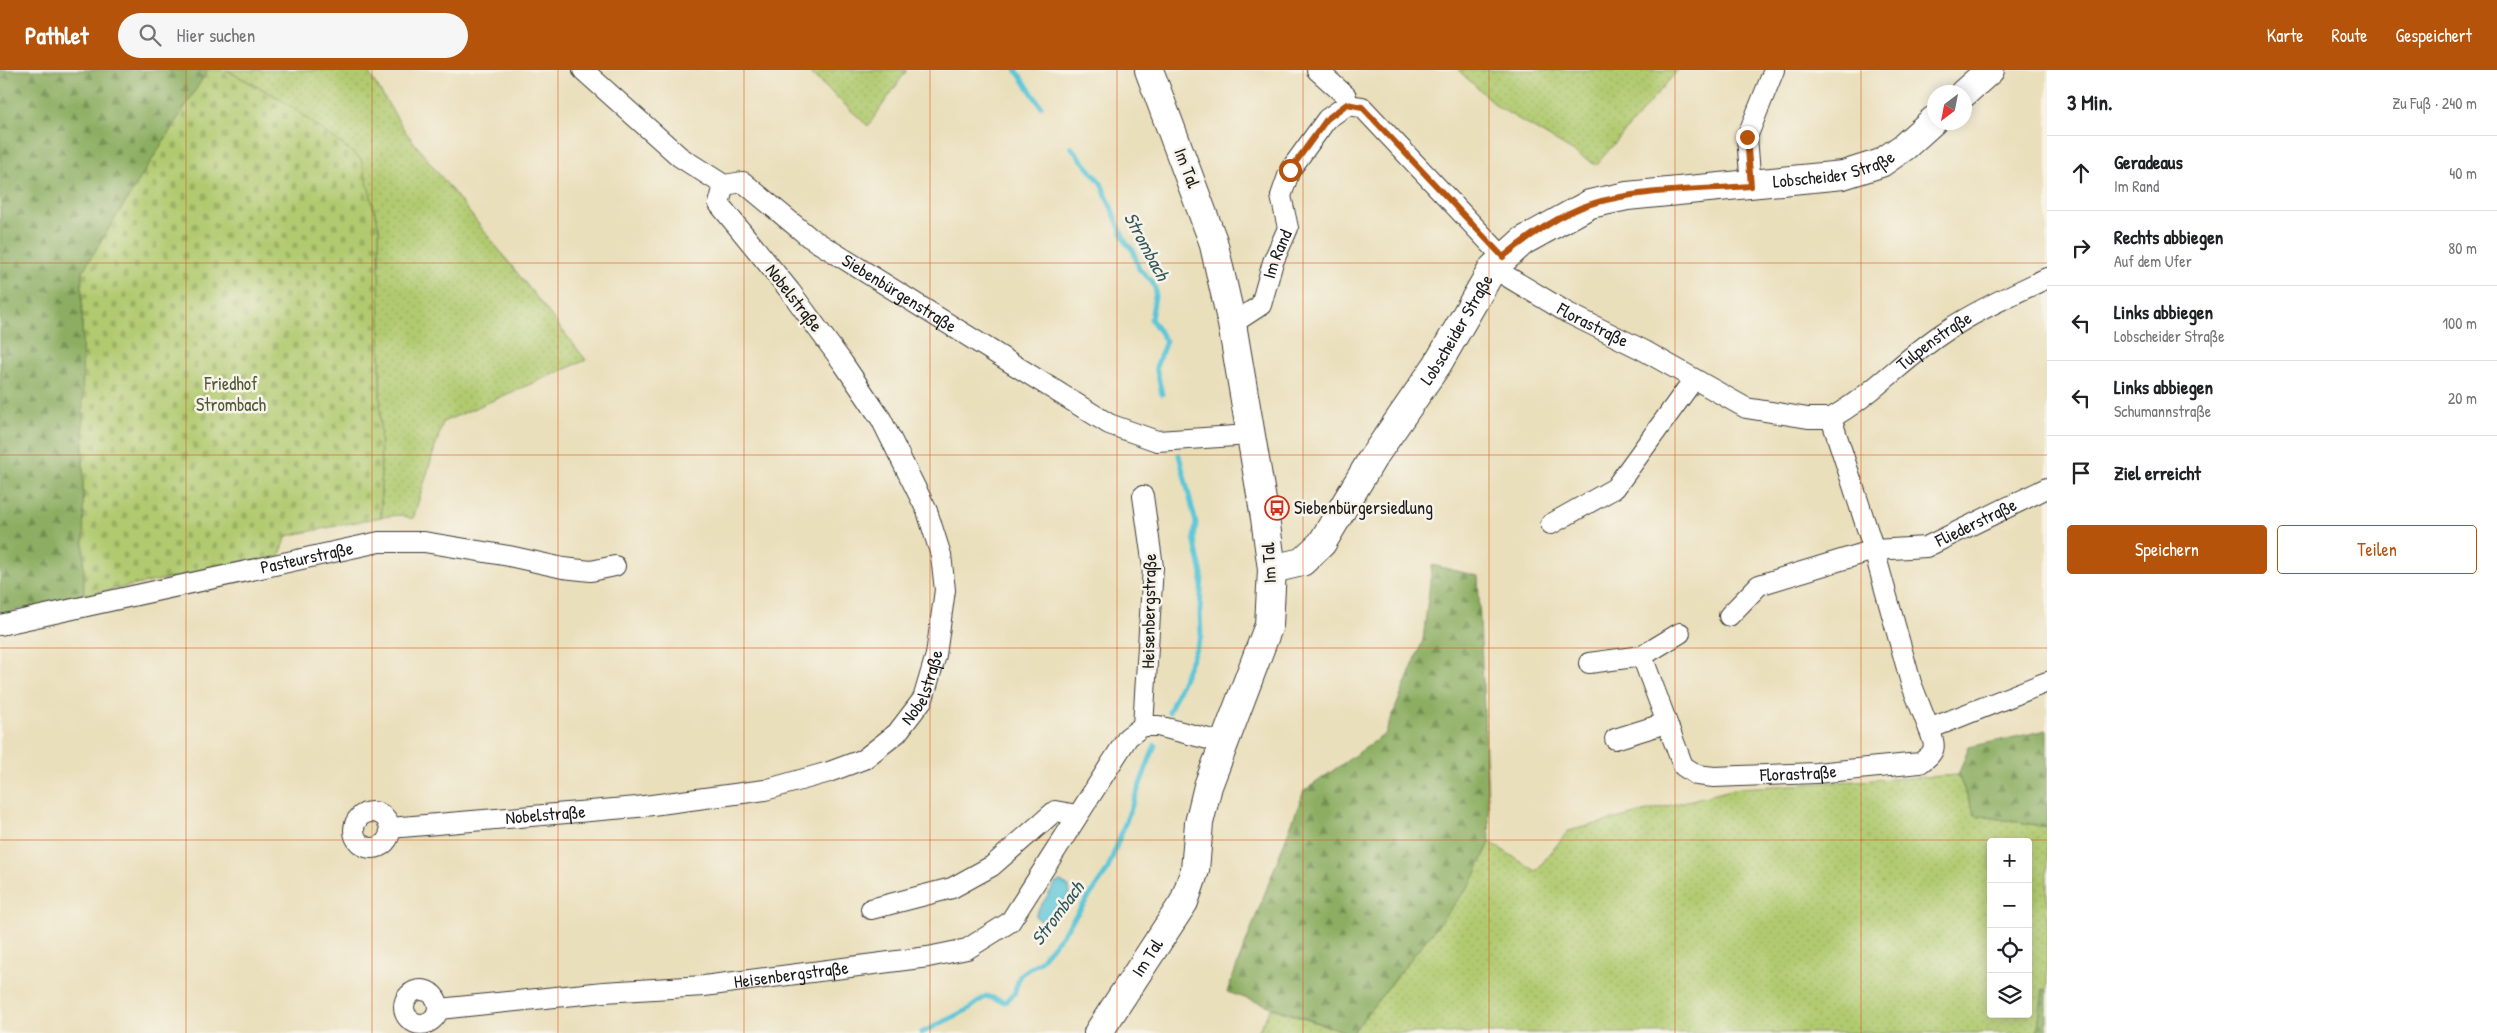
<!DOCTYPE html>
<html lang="de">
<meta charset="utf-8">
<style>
:root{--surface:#fff;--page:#f6f6f6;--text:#202124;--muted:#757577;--line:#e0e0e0;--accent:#b45309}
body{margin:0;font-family:"Patrick Hand",sans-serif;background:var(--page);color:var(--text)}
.controls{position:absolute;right:15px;bottom:15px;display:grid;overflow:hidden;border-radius:5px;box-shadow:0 2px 12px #0003}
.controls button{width:45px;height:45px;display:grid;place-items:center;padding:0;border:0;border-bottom:1px solid var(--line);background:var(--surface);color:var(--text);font:25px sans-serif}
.compass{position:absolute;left:1927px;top:15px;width:45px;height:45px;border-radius:50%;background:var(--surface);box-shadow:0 2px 12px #0003;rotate:212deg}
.stop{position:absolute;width:15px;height:15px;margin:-11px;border:4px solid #b45309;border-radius:50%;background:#fff}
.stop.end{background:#b45309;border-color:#fff;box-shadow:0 1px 5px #0008}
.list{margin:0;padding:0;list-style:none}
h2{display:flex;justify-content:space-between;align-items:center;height:65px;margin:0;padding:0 20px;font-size:21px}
h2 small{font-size:16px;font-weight:400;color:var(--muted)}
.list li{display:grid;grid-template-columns:32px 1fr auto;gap:15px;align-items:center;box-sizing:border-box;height:75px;padding:0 20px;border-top:1px solid var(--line)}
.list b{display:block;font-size:19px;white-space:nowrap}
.list p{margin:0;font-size:16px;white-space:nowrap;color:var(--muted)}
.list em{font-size:16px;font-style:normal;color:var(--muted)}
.actions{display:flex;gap:10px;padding:15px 20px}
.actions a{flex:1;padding:11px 0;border:1px solid var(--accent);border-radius:5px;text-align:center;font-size:18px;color:var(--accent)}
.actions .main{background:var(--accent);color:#fff}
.icon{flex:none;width:28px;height:28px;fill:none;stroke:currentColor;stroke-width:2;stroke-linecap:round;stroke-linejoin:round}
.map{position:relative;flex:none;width:2047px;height:963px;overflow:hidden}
header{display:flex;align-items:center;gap:30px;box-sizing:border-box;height:70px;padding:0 25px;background:var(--accent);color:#fff}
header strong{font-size:24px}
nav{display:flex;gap:28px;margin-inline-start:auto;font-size:18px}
.search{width:350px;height:45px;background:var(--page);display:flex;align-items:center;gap:12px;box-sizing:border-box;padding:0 18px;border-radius:28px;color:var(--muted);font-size:19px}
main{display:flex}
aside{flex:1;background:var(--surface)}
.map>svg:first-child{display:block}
.green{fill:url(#green-dots);stroke:#667346;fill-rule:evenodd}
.forest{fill:url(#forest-firs);stroke:#54653f}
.cemetery{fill:url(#cemetery-stones);stroke:#667346}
.water{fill:#5cc6d8;stroke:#3c717a}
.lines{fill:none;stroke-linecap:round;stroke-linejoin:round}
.stream{stroke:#5cc6d8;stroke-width:5}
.street-casing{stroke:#3b3934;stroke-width:22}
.secondary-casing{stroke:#3b3934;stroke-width:30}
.street{stroke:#fff;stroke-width:20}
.secondary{stroke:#fff;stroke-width:28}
.route{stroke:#b45309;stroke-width:6}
.grid{fill:none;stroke:#d4530e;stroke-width:1;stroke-opacity:0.55}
.labels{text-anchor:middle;stroke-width:5;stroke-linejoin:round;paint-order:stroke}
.street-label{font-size:18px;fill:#1c1c1c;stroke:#f7f3e8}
.park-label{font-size:18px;fill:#505939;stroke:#f7f3e8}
.poi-label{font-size:18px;fill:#1c1c1c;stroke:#f7f3e8;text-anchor:start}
.water-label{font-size:19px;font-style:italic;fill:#32585e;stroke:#f7f3e8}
</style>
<header>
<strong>Pathlet</strong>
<div class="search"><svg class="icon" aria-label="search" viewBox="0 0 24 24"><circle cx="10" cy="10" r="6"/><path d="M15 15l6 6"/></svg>Hier suchen</div>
<nav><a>Karte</a><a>Route</a><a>Gespeichert</a></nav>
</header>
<main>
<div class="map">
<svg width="2047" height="963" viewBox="0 0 2047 963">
<defs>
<pattern id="green-dots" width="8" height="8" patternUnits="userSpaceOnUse" patternTransform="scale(1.25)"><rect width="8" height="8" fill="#b1ca70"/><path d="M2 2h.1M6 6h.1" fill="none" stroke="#98ad60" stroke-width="1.8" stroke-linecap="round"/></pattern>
<pattern id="forest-firs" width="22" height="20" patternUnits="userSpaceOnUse" patternTransform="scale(1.25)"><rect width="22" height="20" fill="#8cae62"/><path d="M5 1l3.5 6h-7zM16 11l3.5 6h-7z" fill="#728d50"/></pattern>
<pattern id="cemetery-stones" width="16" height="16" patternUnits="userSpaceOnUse" patternTransform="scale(1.25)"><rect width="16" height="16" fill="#b1ca70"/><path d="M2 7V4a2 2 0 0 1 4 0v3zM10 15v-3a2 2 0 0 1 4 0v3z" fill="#98ad60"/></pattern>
</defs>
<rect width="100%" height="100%" fill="#f7f3e8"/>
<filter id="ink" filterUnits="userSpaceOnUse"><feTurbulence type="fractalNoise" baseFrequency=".02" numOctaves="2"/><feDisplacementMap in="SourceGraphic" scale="10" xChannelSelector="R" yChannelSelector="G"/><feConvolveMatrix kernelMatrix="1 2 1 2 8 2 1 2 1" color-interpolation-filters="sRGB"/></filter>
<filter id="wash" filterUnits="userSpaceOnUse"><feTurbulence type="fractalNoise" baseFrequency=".0096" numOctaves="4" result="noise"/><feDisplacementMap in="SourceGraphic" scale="20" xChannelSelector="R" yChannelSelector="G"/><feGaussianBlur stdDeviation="1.12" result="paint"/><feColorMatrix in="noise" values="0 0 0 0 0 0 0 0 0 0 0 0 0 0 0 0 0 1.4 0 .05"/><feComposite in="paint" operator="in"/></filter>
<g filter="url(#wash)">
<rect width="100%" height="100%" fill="#eadfbb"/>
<path class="green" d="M226 0H367L405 61 586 290 443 352 413 449 401 445 381 447 379 157 281 29Z
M807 0H907L868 56Z
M1458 0H1678L1596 95 1498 37Z
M1958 705 1975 745 2047 757V920H2043L2037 963H1352L1472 812 1490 772 1536 801 1568 761 1739 718ZM1991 772H2028V944H1991Z
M1271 938 1349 963H1257Z"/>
<path class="forest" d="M0 0H208L82 202 84 525 0 544Z
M1432 495 1478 506 1490 772 1472 812 1352 963H1349L1227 922 1304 721 1385 664 1423 570Z
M2047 660V757L1975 745 1958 705 1969 677Z
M2043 919 2047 920V963H2037Z"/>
<path class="cemetery" d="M208 0H226L281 29 361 89 379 157 381 447 287 466 279 487 84 525 82 202Z"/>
<path class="water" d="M1060 811 1069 817 1070 824 1050 852 1045 854 1036 847V843L1056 813Z"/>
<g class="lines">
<path class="stream" d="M1016 0 1041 36
M1071 77 1101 113 1126 173 1133 180 1139 199 1152 211 1156 221 1151 249 1166 271 1156 297 1162 324
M1169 642 1201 567 1200 541 1202 504 1194 469 1196 453 1179 385
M921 963 969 939 986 926 1005 932 1014 924 1020 905 1039 892 1065 861 1107 801 1155 675"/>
</g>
</g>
<g filter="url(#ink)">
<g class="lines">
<g class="street-casing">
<g id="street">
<path id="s1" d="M583 0 680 87 724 115 743 112 809 167 1109 354 1157 371 1251 365"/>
<path d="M1317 0 1346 26 1347 35 1362 37 1503 187"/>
<path d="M1751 116 1747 67 1774 0"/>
<path id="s2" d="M1493 198 1568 243 1643 280 1746 338 1808 348H1831"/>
<path id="s3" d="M1232 254 1261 235 1273 192 1288 158 1281 126 1290 100 1327 49 1347 35"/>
<path d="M1831 348 1874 480 1911 613 1929 659 2047 612"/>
<path id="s4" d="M1831 348C1872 325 1904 289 1943 263 1975 241 2012 225 2047 208"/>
<path d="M1143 426 1153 497 1143 656H1158L1224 673"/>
<path d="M1551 454 1615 418 1694 309"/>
<path id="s5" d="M1729 546 1759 515 1874 480 1926 477 2047 418"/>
<path id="s6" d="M0 555 379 472H424L509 486 563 498 591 501 615 496"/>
<path d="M1642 586 1680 563"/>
<path id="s7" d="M1589 593 1642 586 1683 696 1697 705 1714 707 1816 703 1920 693C1937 681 1936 677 1929 659"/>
<path d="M1615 669 1666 653"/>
<circle cx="372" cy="760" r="18"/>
<path id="s8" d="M390 758 637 737 765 720 829 702 864 689 897 663 923 629 936 585 945 520 941 485 927 441 881 349 843 293 790 221 719 134 724 115"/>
<path d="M871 839 952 818 992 796 1055 741 1077 745"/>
<circle cx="421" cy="937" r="17"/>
<path id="s9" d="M439 939 604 922 704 916 928 887 967 879 1010 852 1128 667 1143 656"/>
</g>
</g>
<g class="secondary-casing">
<g id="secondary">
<path d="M1964 23 1990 0"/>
<path id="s10" d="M1272 499 1302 492 1322 473 1372 389 1437 295 1493 198 1523 171 1590 134 1627 126 1843 105 1881 93 1904 77 1934 50"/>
<path id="s11" d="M1098 963 1184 832 1195 800 1199 753 1208 716 1269 555 1272 499 1265 448 1232 254 1213 171 1149 0"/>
</g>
</g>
<use href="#street" class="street"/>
<use href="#secondary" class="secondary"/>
</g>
</g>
<g class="lines" filter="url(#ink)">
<path class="route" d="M1290 100 1327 49 1347 34 1362 37 1503 187C1527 167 1562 143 1591 134 1640 119 1700 120 1751 116L1747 67"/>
</g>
<path class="grid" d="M186 0V963M372 0V963M558 0V963M744 0V963M930 0V963M1117 0V963M1303 0V963M1489 0V963M1675 0V963M1861 0V963M0 193H2047M0 385H2047M0 578H2047M0 770H2047"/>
<defs>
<g id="bus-ring" transform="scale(1.25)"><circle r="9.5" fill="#f7f3e8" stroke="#c8321e" stroke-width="1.5"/><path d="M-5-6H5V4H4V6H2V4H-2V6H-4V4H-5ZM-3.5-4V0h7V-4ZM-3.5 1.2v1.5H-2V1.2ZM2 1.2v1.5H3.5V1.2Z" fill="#c8321e"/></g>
</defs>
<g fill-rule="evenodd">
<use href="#bus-ring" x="1277" y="438"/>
</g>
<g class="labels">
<g class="street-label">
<text dy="6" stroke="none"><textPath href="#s10" startOffset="746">Lobscheider Straße</textPath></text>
<text transform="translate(1187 98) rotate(69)" y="6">Im Tal</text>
<text dy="6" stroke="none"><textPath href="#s3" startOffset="88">Im Rand</textPath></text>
<text dy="6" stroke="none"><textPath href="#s1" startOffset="394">Siebenbürgenstraße</textPath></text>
<text transform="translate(794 228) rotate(52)" y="6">Nobelstraße</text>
<text dy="6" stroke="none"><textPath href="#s2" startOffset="115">Florastraße</textPath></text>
<text dy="6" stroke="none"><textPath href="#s10" startOffset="311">Lobscheider Straße</textPath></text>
<text dy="6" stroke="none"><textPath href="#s4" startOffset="129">Tulpenstraße</textPath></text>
<text dy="6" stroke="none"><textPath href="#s5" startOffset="271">Fliederstraße</textPath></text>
<text dy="6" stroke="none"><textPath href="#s6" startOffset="314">Pasteurstraße</textPath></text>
<text transform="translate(1269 493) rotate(-93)" y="6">Im Tal</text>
<text transform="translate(1149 541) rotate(-89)" y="6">Heisenbergstraße</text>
<text dy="6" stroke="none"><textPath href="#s8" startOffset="576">Nobelstraße</textPath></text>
<text dy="6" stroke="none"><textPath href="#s7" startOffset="289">Florastraße</textPath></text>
<text dy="6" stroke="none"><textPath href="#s8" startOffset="156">Nobelstraße</textPath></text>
<text dy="6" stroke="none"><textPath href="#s11" startOffset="90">Im Tal</textPath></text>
<text dy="6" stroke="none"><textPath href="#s9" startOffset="354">Heisenbergstraße</textPath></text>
</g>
<g class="park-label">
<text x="231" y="320">Friedhof<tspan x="231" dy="21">Strombach</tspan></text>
</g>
<g class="poi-label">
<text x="1294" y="444">Siebenbürgersiedlung</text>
</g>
<g class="water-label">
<text transform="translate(1147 176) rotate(62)" y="7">Strombach</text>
<text transform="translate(1057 843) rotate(-53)" y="7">Strombach</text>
</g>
</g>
</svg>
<div class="controls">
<button>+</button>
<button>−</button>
<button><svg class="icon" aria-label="locate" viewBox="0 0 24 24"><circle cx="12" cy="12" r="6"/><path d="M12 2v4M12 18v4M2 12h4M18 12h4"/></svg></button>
<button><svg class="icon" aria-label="layers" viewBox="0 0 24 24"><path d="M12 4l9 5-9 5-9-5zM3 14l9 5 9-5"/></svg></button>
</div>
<svg class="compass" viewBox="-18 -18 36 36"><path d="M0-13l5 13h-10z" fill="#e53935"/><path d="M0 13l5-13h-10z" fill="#757577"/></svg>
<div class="stop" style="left:1290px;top:100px"></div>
<div class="stop end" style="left:1747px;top:67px"></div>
</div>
<aside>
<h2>3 Min.<small>Zu Fuß · 240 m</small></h2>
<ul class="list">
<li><svg class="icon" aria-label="ahead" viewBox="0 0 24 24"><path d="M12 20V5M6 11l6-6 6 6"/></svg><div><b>Geradeaus</b><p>Im Rand</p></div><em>40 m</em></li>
<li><svg class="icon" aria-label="right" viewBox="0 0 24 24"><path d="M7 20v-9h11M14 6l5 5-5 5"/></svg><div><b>Rechts abbiegen</b><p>Auf dem Ufer</p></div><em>80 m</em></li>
<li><svg class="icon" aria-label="left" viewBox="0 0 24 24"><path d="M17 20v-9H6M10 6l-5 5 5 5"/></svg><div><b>Links abbiegen</b><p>Lobscheider Straße</p></div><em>100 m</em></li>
<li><svg class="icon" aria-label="left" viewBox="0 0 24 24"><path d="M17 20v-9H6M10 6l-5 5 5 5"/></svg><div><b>Links abbiegen</b><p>Schumannstraße</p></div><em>20 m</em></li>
<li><svg class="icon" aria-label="arrive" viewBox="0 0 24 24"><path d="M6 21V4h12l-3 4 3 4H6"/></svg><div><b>Ziel erreicht</b></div></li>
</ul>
<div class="actions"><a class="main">Speichern</a><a>Teilen</a></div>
</aside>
</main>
